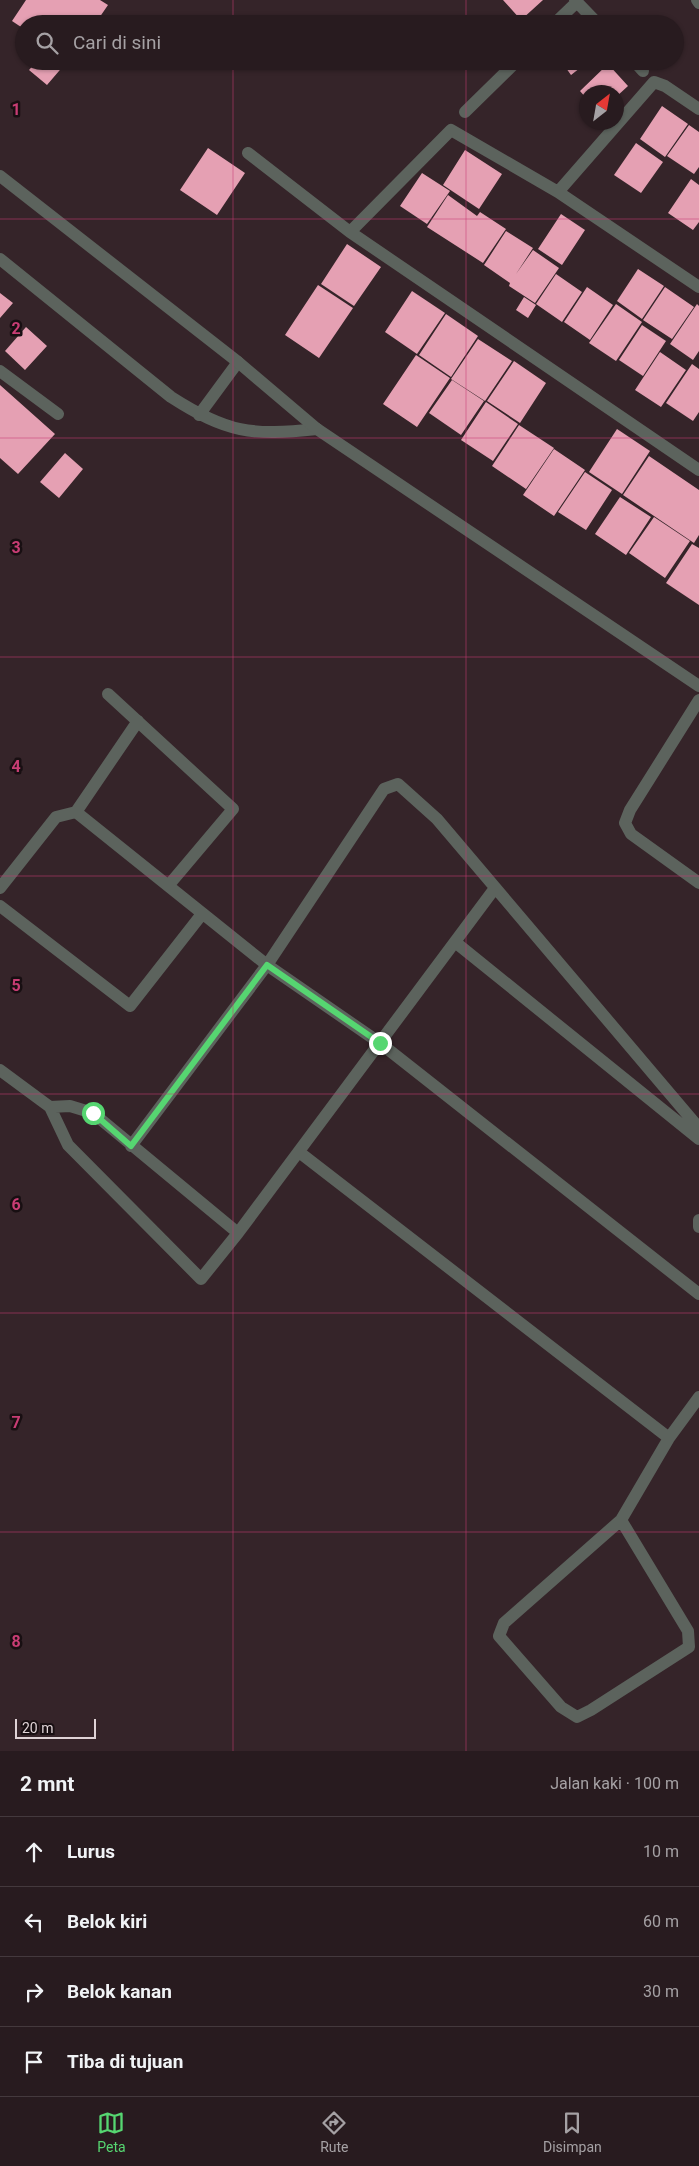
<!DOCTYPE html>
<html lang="id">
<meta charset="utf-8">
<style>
:root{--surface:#281b1f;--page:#302428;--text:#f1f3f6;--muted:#a5a1a4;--line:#44393d;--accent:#56d671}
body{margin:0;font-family:Roboto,sans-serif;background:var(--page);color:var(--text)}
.compass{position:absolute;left:579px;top:85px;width:45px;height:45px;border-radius:50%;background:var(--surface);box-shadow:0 1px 4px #0004;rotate:31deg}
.scale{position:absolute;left:15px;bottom:12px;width:81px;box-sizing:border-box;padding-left:5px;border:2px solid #dfd3d6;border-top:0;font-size:14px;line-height:18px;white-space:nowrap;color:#dfd3d6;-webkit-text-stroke:4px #180f12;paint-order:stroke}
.stop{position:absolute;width:15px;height:15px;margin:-11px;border:4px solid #56d671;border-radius:50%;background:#fff}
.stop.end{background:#56d671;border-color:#fff;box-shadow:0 1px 5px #0008}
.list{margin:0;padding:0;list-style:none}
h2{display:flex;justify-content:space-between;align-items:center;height:65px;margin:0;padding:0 20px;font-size:21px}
h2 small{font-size:16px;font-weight:400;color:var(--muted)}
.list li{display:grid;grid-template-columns:32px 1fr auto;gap:15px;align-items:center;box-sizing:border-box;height:70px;padding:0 20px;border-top:1px solid var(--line)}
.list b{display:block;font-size:19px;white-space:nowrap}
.list em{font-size:16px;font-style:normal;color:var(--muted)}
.icon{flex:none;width:28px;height:28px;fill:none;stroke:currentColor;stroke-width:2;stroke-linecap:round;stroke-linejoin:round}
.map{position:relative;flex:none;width:699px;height:1751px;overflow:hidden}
.search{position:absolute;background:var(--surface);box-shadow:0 1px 4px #0004;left:15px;right:15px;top:15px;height:55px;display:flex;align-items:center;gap:12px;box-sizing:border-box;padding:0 18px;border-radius:28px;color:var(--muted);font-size:19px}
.sheet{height:345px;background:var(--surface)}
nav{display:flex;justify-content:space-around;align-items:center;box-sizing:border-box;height:70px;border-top:1px solid var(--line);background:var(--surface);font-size:14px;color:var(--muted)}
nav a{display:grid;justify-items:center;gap:2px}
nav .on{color:var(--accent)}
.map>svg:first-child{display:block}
.building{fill:#e5a0b3}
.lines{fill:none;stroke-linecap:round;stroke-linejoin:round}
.service{stroke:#5c635d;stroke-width:12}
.minor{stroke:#5c635d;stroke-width:12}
.route{stroke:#56d671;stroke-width:6}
.grid{fill:none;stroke:#c83d74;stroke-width:1;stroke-opacity:0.55}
.grid-label{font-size:16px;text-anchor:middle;font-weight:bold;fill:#c83d74;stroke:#180f12;stroke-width:5;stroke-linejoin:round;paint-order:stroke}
</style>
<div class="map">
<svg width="699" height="1751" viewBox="0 0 699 1751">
<rect width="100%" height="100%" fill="#352429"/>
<path class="building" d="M26 0H100L108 5 95 24H24V29L12 21Z
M503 0H543L521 20Z
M37 61H61L65 64 47 85 29 70Z
M561 61H589L571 75Z
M608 64 628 86 616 97V92H586V98L580 91Z
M662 106 688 124 665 157 640 139Z
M689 125 699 132V167L694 174 667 156Z
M636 143 663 162 641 193 614 175Z
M208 148 245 173 217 215 180 190Z
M465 150 502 174 479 209 443 185Z
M422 173 450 191 427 224 400 206Z
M691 179 699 185V222L693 230 668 213Z
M448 195 477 216 480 212 506 229 483 263 427 227Z
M561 214 585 230 562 265 538 249Z
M506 231 533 248 516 274 533 250 559 268 535 303 509 286 510 283 484 265Z
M347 244 381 267 354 306 321 284Z
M638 269 664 286 642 319 617 301Z
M556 274 582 292 562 322 536 304Z
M318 285 353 308 319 358 285 335Z
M587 287 613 305 590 340 564 322Z
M665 287 694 307 672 339 643 320Z
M412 291 445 313 417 354 385 332Z
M0 293 13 303 0 318Z
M524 297 536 305 528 318 516 310Z
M616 304 642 322 616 361 589 343Z
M697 304 699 306V351L693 360 670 344Z
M446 314 478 336 451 377 419 355Z
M642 325 666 341 643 376 619 360Z
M26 327 47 346 25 370 5 351Z
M478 339 512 361 485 401 451 379Z
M660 352 686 370 661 407 635 390Z
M416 355 450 378 417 427 383 404Z
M514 361 546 383 520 423 487 401Z
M692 364 699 369V412L693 421 666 403Z
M452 380 484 401 461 435 429 413Z
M0 385 55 434 18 474 0 458Z
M486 402 518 424 493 461 461 440Z
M519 425 554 448 526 489 492 466Z
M617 429 650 451 622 494 589 472Z
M554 449 585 470 554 516 523 495Z
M65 453 83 469 59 498 40 482Z
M649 456 699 490V535L694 543 623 495Z
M585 472 612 490 586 530 558 512Z
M620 497 651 517 626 555 595 534Z
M654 517 690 541 665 578 629 553Z
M692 544 699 548V605L666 583Z"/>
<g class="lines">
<path class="service" d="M0 259 171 397C227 433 251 436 317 429
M0 371 58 414
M199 415 238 362"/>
<path class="minor" d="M575 0 598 24
M697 0 699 3
M554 24 577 2
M634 61 643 71
M465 112 517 61
M248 153 350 232 699 470
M0 176 238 362 317 429 699 686
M558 192 654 82 665 86 699 109
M350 232 451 130 558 192 699 287
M108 694 233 809 168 886
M699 700 630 810 625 823 631 834 699 883
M76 812 267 965 131 1146
M0 888 56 817 76 812 138 721
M0 906 130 1006 202 914
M455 942 699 1139
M0 1070 50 1107 68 1145 201 1279 238 1233 93 1113 70 1106 50 1107
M699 1128 437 819 398 784 384 789 267 965 380 1043 699 1294
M299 1152 669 1438
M699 1220V1227
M238 1233 495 888
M621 1520 688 1631 689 1647 591 1710 577 1717 561 1707 499 1636 504 1623 621 1520 669 1438 699 1397"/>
</g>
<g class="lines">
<path class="route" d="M93 1113 131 1146 267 965 380 1043"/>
</g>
<path class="grid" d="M233 0V24M466 0V24M233 61V1751M466 61V1751M0 219H699M0 438H699M0 657H699M0 876H699M0 1094H699M0 1313H699M0 1532H699"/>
<g class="grid-label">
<text x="16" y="115">1</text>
<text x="16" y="334">2</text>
<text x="16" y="553">3</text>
<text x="16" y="772">4</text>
<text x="16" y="991">5</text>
<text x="16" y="1210">6</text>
<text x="16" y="1428">7</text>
<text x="16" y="1647">8</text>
</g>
</svg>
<svg class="compass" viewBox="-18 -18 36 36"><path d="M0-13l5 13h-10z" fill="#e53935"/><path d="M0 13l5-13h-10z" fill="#a5a1a4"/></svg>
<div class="scale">20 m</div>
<div class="stop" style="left:93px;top:1113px"></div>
<div class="stop end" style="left:380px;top:1043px"></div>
<div class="search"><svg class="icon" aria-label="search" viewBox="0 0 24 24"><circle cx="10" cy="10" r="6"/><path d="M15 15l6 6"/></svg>Cari di sini</div>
</div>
<section class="sheet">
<h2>2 mnt<small>Jalan kaki · 100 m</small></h2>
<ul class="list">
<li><svg class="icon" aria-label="ahead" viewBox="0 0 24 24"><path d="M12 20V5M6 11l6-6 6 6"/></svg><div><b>Lurus</b></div><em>10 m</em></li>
<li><svg class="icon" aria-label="left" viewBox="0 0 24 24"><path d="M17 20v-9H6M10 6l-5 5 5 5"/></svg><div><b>Belok kiri</b></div><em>60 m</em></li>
<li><svg class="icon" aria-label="right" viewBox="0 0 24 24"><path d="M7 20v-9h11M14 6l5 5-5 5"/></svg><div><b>Belok kanan</b></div><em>30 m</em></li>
<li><svg class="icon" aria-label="arrive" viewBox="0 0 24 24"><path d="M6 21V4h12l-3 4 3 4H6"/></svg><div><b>Tiba di tujuan</b></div></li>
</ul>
</section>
<nav>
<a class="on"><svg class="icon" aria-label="map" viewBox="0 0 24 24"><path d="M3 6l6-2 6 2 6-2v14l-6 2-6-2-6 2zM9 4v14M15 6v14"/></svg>Peta</a>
<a><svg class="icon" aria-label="directions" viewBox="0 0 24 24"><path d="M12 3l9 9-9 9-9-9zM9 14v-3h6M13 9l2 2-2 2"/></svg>Rute</a>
<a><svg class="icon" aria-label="saved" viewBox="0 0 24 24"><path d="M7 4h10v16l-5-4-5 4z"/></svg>Disimpan</a>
</nav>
